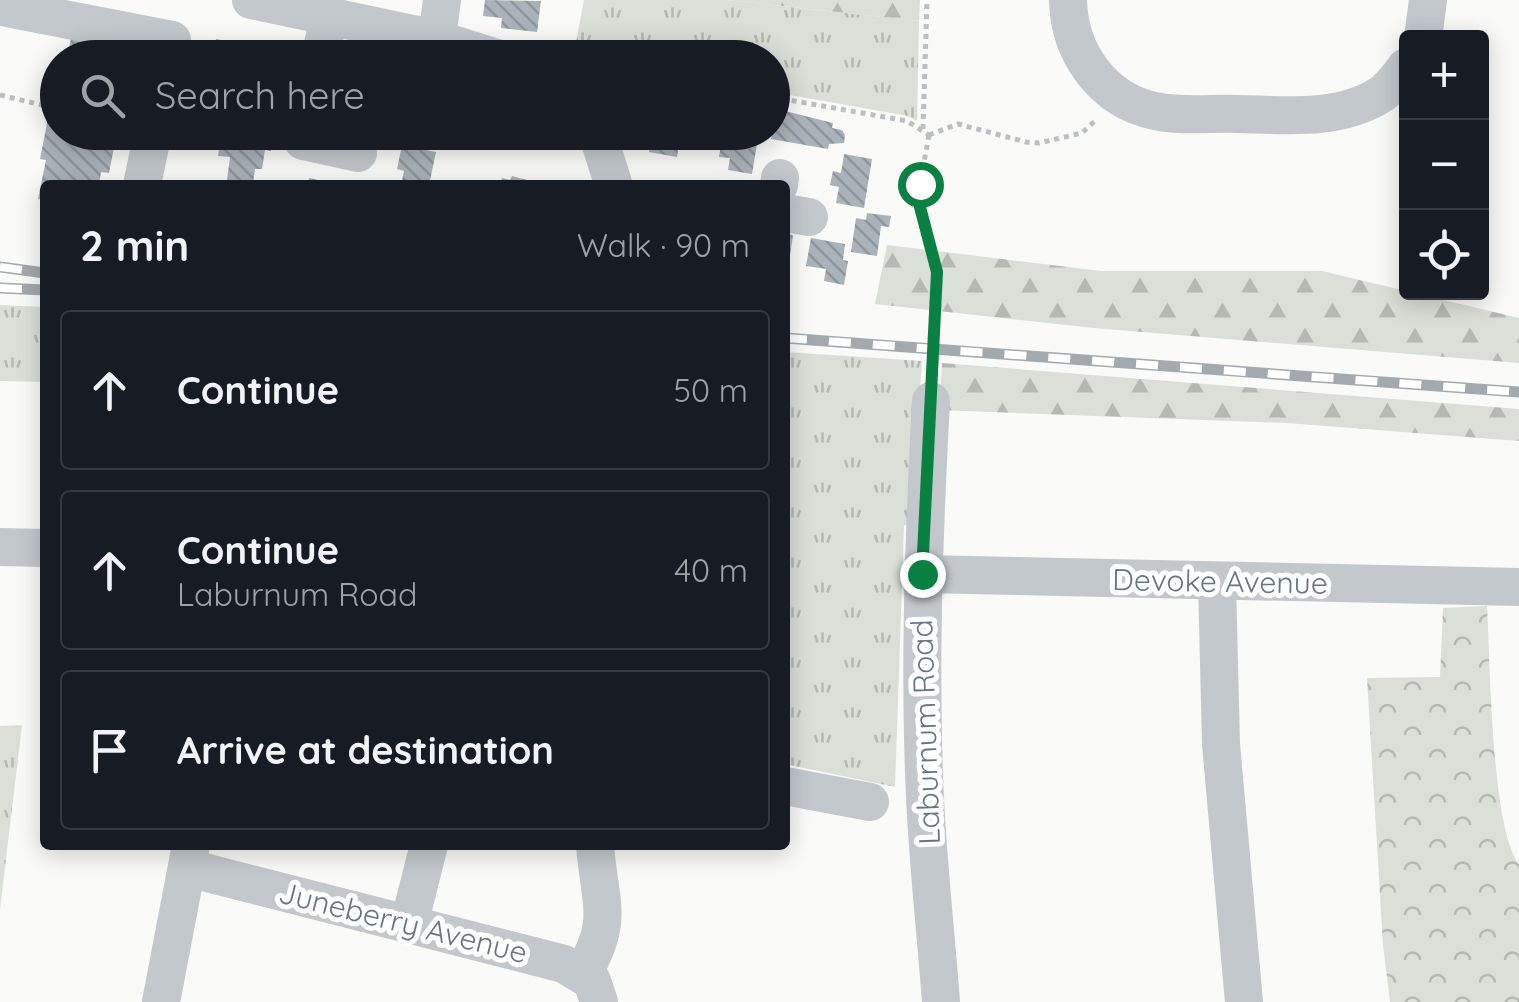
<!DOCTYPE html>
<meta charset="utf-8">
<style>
:root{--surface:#171b24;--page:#242831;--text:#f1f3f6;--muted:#9ea1a6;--line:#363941}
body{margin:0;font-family:Quicksand,sans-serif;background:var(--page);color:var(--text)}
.controls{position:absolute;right:30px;top:30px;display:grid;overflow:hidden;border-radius:10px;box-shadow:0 5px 25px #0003}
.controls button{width:90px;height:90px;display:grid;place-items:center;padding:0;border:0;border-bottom:2px solid var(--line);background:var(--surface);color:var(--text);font:50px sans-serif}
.stop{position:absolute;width:30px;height:30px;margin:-22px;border:8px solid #0b8043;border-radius:50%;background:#fff}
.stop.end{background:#0b8043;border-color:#fff;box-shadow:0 2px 10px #0008}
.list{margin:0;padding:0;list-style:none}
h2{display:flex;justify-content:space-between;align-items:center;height:130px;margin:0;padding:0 40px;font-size:42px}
h2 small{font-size:32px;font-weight:400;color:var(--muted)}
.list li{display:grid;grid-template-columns:65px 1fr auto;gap:30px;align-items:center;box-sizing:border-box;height:160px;margin:0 20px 20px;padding:0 20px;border:2px solid var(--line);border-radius:10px}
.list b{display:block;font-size:38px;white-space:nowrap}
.list p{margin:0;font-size:32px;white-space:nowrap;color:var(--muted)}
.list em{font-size:32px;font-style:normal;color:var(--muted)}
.icon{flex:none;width:55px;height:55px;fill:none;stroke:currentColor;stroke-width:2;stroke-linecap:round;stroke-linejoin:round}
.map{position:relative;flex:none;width:1519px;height:1002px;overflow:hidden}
.search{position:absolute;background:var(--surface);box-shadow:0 5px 25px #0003;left:40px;top:40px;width:750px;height:110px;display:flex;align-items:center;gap:25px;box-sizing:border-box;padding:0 35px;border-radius:55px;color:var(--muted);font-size:38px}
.panel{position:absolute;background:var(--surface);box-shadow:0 5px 25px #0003;left:40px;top:180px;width:750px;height:670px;border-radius:10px}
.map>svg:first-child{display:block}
.grass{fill:url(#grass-tufts)}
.forest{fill:url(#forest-firs)}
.park{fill:url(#park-crowns)}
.building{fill:url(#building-back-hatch)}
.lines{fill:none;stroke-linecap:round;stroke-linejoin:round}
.path{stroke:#bbbfc2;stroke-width:5;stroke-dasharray:5 5;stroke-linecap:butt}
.minor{stroke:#c3c8cc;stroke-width:38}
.rail-casing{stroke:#a2aab0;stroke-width:11}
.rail{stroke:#fff;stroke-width:8;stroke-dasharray:22;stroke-linecap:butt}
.route{stroke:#0b8043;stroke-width:12}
.labels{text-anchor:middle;stroke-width:10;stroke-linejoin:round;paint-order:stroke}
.street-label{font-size:30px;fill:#657683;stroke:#fff}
</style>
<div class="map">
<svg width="1519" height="1002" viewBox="0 0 1519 1002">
<defs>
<pattern id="grass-tufts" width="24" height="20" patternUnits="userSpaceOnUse" patternTransform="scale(2.5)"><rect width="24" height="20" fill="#dadfd7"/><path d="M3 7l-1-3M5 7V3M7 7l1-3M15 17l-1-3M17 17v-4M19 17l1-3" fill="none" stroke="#b4b9b4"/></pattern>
<pattern id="forest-firs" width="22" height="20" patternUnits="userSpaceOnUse" patternTransform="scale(2.5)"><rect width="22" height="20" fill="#dadfd7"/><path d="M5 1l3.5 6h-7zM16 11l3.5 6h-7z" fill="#b4b9b4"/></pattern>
<pattern id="park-crowns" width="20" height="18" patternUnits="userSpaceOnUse" patternTransform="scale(2.5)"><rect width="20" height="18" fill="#dadfd7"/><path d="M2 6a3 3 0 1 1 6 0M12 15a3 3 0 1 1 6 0" fill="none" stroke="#b4b9b4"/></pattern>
<pattern id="building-back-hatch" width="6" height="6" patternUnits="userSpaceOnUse" patternTransform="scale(2.5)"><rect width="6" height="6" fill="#aab3b9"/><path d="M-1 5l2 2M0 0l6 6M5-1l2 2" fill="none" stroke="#8e969c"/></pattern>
</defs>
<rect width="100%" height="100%" fill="#fafaf8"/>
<path class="grass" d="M584 0H727L919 21 917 121 908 116 773 92 772 58H573Z
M0 305 45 307V382L0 381Z
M785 352 922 361 911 522 904 526 895 787 785 764Z
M22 725 0 909V726Z"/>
<path class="forest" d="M727 0H920L919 21Z
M887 245 1101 271H1322L1519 318V363L1094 328 875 304Z
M942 363 1519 409V441L1287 423 939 410Z"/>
<path class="park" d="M1487 606C1490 657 1491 830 1519 864V1002H1390L1383 945 1367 678 1440 677 1443 608Z"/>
<path class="building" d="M485 0 541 1 537 32 501 28 502 18 483 16Z
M73 29 128 40 125 58H67Z
M216 39 230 42 229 48 249 52 248 58H212Z
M56 78 58 132H117L109 173 101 172 99 185H45V200L38 199 46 160 40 159Z
M777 109 833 123 832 128 842 130 845 135 844 143 829 144 828 149 771 139Z
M509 132H547L545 141 520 136 518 148 507 146Z
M647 132H681L677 157 649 152 651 137 647 136Z
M723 132H759L752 174 728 170 730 158 719 157Z
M221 133 273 139 271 151 265 150 262 169H255L253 183 227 180 230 157 218 156Z
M402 145 436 152 429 185H401L404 171 397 169Z
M844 154 872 159 864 208 836 203 839 187 830 185 833 171 841 173Z
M512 176 542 184V185H500L502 178 510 180Z
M309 178 332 183 331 185H308Z
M867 213 891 216 889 227 881 226 877 256 851 252 856 218 866 220Z
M785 234 793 235 788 270H785Z
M811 238 845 244 843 260 848 261 844 285 824 281 826 269 806 266Z"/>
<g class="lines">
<path class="path" d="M0 95 50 107
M772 97 907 121 929 135
M923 129 927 0
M929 135 920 184V207L937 272 932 368
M929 135 958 124 1026 142 1039 143 1082 133 1097 119"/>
<path class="minor" d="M251 0 437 39 497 58
M1068 0C1069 52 1102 100 1155 111 1181 117 1212 113 1238 114 1285 115 1339 121 1380 95 1390 89 1399 76 1406 67
M2 7 172 40 168 58
M1423 38 1428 0
M437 39 442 0
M320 58 329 16
M597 132 613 183
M303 141 358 153
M142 185 153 132
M779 185 780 178
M785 213 809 217
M931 401C924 533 919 665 925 797 928 865 936 934 941 1002
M0 547 45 548
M922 574 1519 587
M1217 582 1221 744 1244 1002
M785 786 870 802
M188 868 564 964 592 981 599 1002
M409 924 429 845
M583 973C615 919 599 902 595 845
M161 1002 191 845"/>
<g class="rail-casing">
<path id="rail" d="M0 267 45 273
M0 288 45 290
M785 338 1519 392"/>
</g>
<use href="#rail" class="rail"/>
</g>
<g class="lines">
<path class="route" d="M920 184V207L937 272 922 574"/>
</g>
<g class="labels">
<g class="street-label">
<text transform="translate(1220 582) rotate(1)" y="10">Devoke Avenue</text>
<text transform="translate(926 732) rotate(-92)" y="10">Laburnum Road</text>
<text transform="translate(403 923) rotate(14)" y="10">Juneberry Avenue</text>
</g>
</g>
</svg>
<div class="controls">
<button>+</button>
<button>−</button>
<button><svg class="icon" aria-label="locate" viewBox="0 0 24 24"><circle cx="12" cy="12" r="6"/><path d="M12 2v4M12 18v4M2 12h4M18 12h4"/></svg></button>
</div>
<div class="stop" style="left:920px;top:184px"></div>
<div class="stop end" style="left:922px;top:574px"></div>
<div class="search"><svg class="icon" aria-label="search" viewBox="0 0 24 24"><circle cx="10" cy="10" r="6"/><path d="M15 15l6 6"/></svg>Search here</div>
<section class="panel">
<h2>2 min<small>Walk · 90 m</small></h2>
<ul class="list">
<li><svg class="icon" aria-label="ahead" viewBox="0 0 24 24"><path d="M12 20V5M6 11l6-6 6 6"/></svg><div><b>Continue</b></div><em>50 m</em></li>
<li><svg class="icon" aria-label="ahead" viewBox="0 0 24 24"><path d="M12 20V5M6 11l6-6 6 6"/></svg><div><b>Continue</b><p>Laburnum Road</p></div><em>40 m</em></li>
<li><svg class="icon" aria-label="arrive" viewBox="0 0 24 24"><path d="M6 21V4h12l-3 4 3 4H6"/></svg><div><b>Arrive at destination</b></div></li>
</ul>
</section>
</div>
